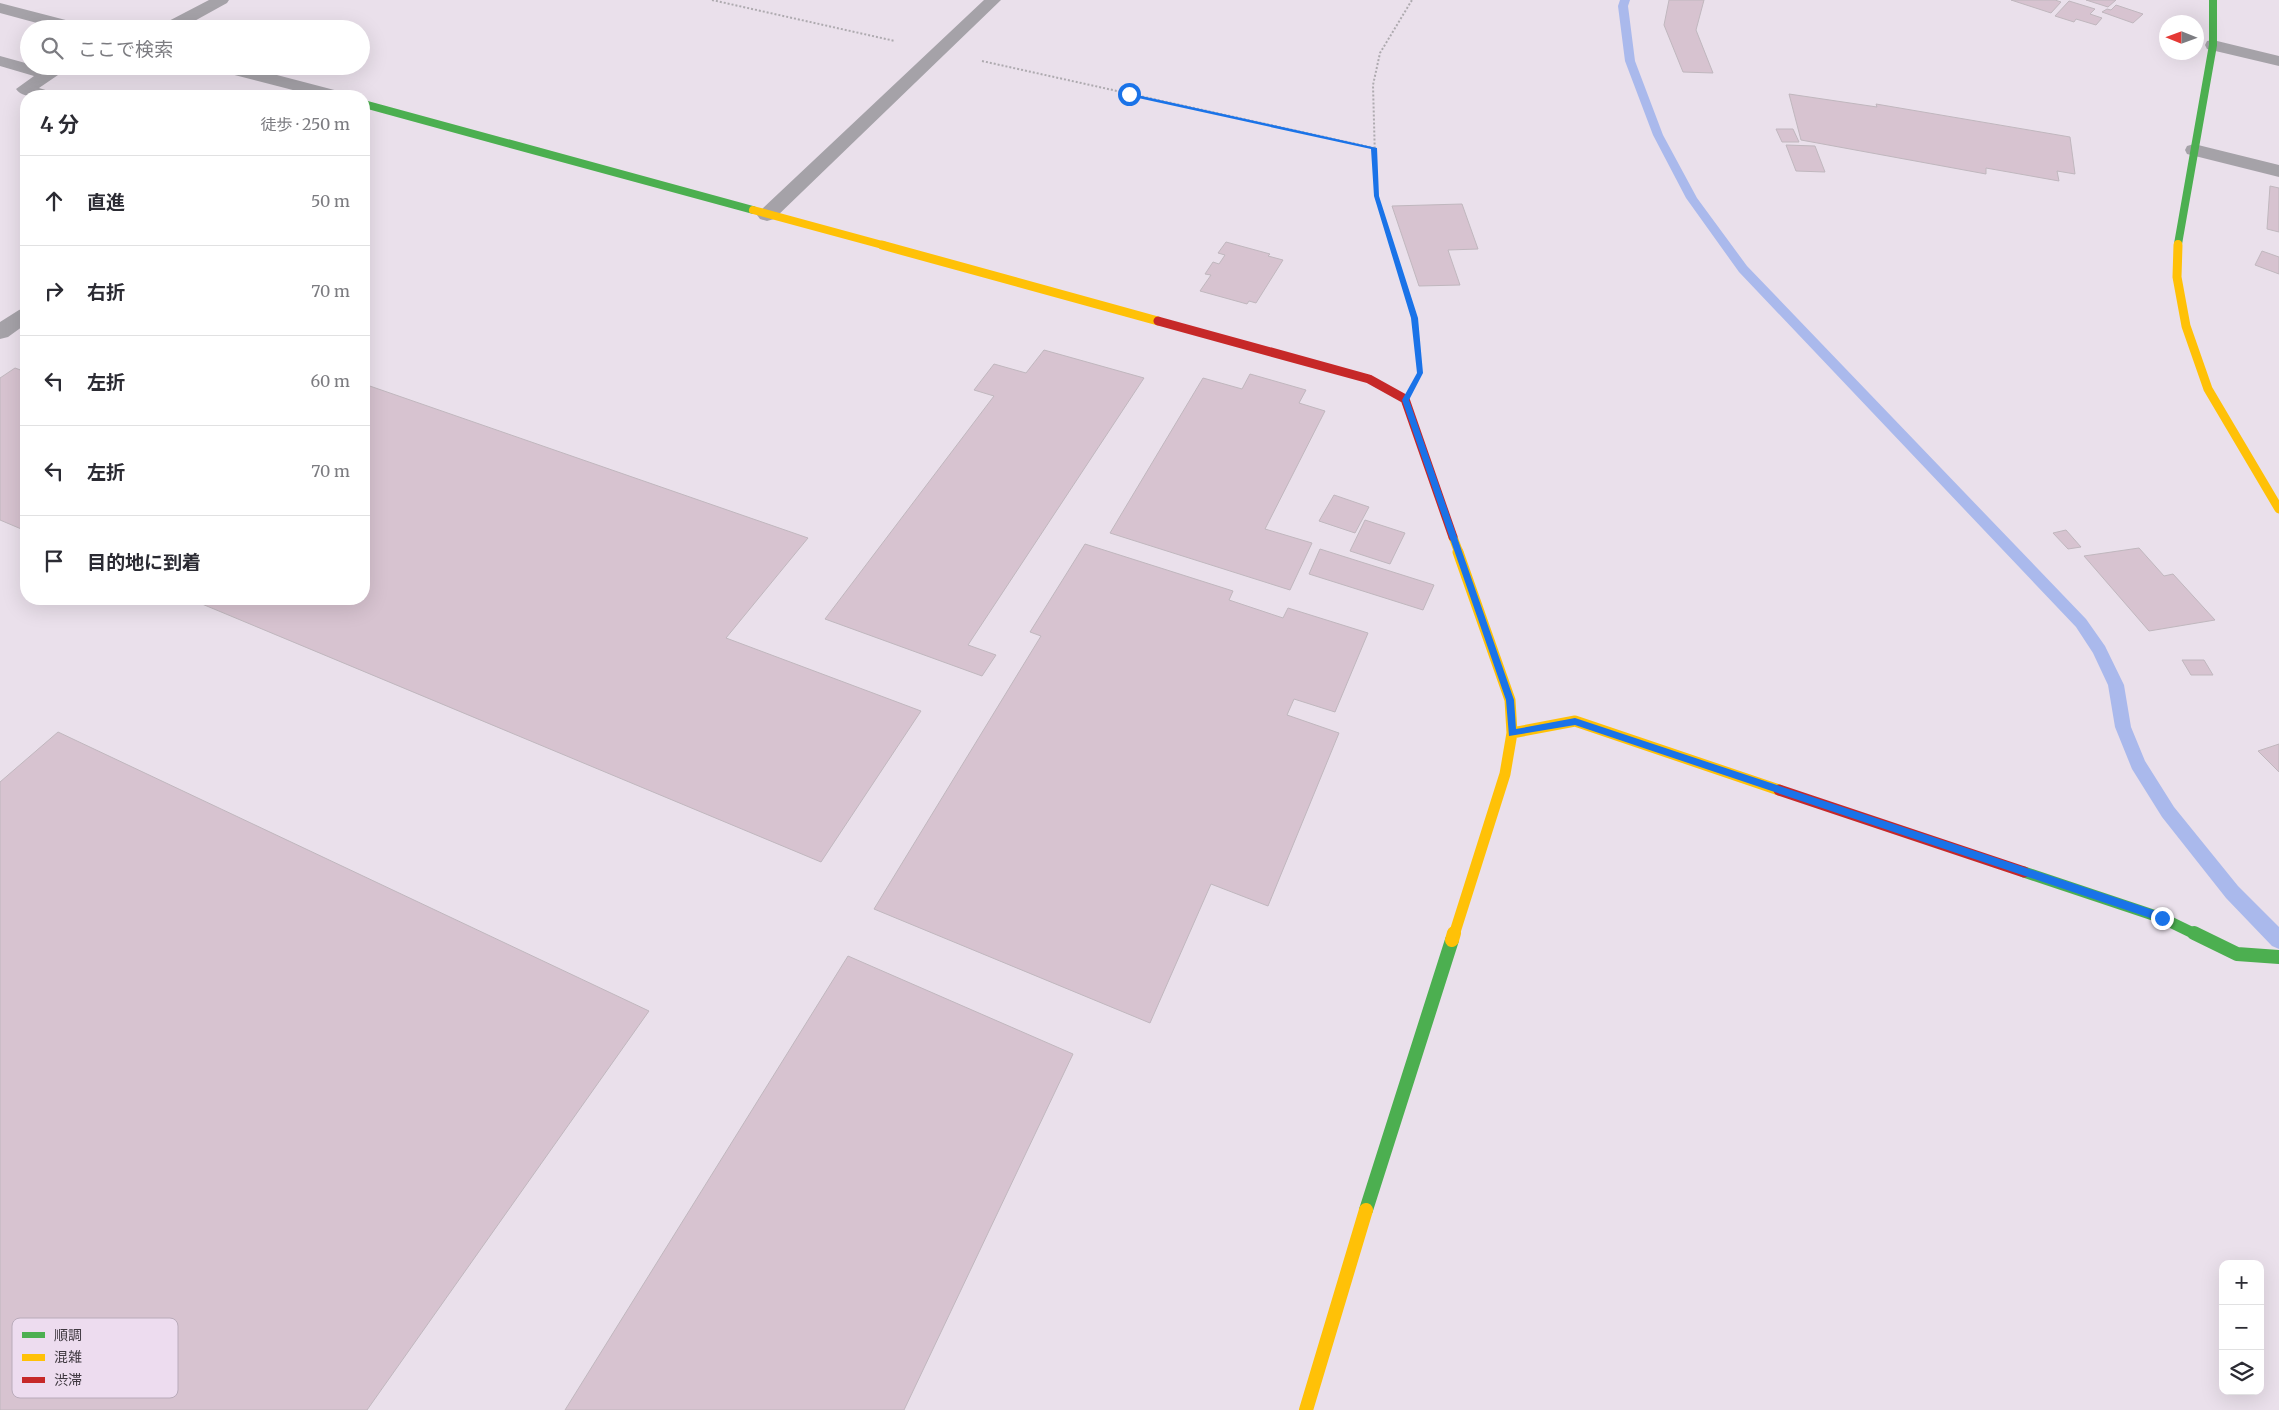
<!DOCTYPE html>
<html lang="ja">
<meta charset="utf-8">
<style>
:root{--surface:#fff;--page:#f7f7f7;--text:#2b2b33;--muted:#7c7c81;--line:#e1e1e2}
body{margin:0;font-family:Merriweather,"Noto Sans JP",serif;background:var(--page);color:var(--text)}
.controls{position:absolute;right:15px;bottom:15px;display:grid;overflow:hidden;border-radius:10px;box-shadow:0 5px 20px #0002}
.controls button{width:45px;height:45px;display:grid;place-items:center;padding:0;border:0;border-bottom:1px solid var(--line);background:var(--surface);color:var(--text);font:25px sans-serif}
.compass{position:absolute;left:2159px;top:15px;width:45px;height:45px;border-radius:50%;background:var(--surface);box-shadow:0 5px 20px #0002;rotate:271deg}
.stop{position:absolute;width:15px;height:15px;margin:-11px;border:4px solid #1a73e8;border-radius:50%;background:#fff}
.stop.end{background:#1a73e8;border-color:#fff;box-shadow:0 1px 5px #0008}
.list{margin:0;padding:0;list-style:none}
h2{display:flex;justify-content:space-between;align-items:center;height:65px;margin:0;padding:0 20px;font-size:21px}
h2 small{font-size:16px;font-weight:400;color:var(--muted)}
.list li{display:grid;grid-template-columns:32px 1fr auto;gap:15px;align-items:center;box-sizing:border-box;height:90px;padding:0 20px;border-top:1px solid var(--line)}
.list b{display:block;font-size:19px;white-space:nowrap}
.list em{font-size:16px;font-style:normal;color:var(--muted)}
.icon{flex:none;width:28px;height:28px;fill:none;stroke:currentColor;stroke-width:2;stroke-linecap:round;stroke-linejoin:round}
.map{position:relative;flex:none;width:2279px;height:1410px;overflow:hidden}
.search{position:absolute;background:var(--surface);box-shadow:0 5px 20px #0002;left:20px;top:20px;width:350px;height:55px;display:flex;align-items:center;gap:12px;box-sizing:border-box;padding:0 18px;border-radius:28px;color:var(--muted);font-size:19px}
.panel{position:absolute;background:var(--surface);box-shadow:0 5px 20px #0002;left:20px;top:90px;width:350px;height:515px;border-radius:20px}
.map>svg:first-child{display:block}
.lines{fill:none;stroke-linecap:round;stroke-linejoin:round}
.stream{fill:#aab9ec;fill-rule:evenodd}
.building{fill:#d7c3d0;stroke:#c0b7be}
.path-far1{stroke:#aeaaaf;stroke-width:2;stroke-dasharray:2 2;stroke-linecap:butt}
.path{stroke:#aeaaaf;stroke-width:2.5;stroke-dasharray:2 2;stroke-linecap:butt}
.lane{fill:#a5a2a8;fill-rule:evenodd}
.street{fill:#a5a2a8;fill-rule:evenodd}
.fast-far2{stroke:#4caf50;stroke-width:8}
.fast-far1{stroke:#4caf50;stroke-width:11}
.fast{stroke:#4caf50;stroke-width:14}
.slow-far3{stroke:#ffc107;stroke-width:8}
.slow-far2{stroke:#ffc107;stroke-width:9}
.slow-far1{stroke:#ffc107;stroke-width:11}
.slow{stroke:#ffc107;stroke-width:14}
.jam-far1{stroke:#c62828;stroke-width:9}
.jam{stroke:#c62828;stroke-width:11}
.route{fill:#1a73e8}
.key{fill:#eddcef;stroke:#b9abba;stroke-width:1}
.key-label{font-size:14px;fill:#3f3840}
</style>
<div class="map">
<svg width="2279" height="1410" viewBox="0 0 2279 1410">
<rect width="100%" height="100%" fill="#eae0eb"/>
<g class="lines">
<path class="stream" d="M1620 0H1630L1628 6 1635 61 1663 135 1697 198 1747 266 2086 619 2105 646 2124 685 2131 727 2145 761 2174 807 2238 886 2279 927V949L2272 946 2226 898 2162 817 2132 769 2115 727 2108 685 2093 653 2076 627 1739 272 1686 198 1653 135 1625 61 1618 6Z"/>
</g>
<path class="building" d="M1669 0H1704L1696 30 1713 73 1683 72 1664 25Z
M2011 0H2055L2061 2 2051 13Z
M2086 0H2116L2108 7Z
M2069 1 2095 9 2090 14 2102 18 2096 25 2076 19 2074 22 2055 16Z
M2116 5 2143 14 2133 23 2102 12 2107 9 2111 10Z
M1789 94 1877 107 1876 104 2070 137 2075 174 2057 171 2059 181 1986 168V174L1801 140Z
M1776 129H1793L1799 142H1782Z
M1786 145 1815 146 1825 172 1796 171Z
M2270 186 2279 188V232L2267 229Z
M1462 204 1478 249 1448 250 1460 285 1419 286 1392 206Z
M1226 242 1270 254 1268 256 1283 260 1256 303 1249 301 1247 304 1200 291 1211 275 1205 274 1213 262 1219 264 1225 255 1218 253Z
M2262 251 2279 257V274L2255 265Z
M1044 350 1144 378 968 645 996 655 982 676 825 619 994 396 974 390 994 364 1026 373Z
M15 368 26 372V531L0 520V378Z
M1250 374 1306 390 1299 403 1325 411 1265 529 1312 543 1290 590 1110 533 1203 378 1242 389Z
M364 384 808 538 726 638 921 711 821 862 190 599H364Z
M1334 495 1369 507 1355 533 1319 521Z
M1365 520 1405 533 1390 564 1350 551Z
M2066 530 2081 547 2068 549 2053 533Z
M1085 544 1233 591 1229 600 1283 618 1288 608 1368 633 1335 712 1294 699 1287 715 1339 733 1268 906 1211 884 1150 1023 874 909 1041 636 1030 632Z
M2139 548 2164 576 2173 574 2215 620 2149 631 2084 556Z
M1320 549 1434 585 1423 610 1309 574Z
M2182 660H2204L2213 675H2191Z
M58 732 649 1011 367 1410H0V782Z
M2279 744V772L2258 751Z
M848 956 1073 1054 904 1410H565Z"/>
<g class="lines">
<path class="path-far1" d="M712 0 895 41
M982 61 1374 148
M1392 246 1376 196 1373 85 1380 53 1412 0"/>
<path class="path" d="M1391 245 1414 318 1419 363"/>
<path class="lane" d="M0 56 29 64V66C38 66 52 67 58 75L39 88 52 92 55 96C43 96 24 100 16 89L34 76 0 66Z
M2194 144 2279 165V177L2187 154 2185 150 2187 146Z"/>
<path class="street" d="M209 0H229L227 3 180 29H159L161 25Z
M984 0H1001L774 219 767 221 760 219 757 215 760 211Z
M0 3 85 25 87 29H59L0 13Z
M2213 40 2279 56V66L2207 49 2205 45 2207 41Z
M213 66H242L342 92 345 96H316L215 70Z
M26 308V324L8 337 0 339V322L19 310Z"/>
<path class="fast-far2" d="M364 104 753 210
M2178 244 2213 45V0"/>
<path class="fast-far1" d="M2024 872 2162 918 2197 935"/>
<path class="fast" d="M2194 933 2237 954 2279 957
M1366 1210 1452 940"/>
<path class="slow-far3" d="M753 210 886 246
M2178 246V244"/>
<path class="slow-far2" d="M882 245 1158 321
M2178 245 2177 277 2186 326 2208 389 2279 509
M1453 537 1459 553"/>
<path class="slow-far1" d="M1512 733 1575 721 1779 790
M1454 935 1505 774 1512 733 1510 700 1458 552"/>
<path class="slow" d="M1452 940 1454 933
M1306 1410 1366 1210"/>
<path class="jam-far1" d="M1158 321 1369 379 1405 399 1453 537"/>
<path class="jam" d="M1779 790 2024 872"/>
</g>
<path class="route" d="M1128 93 1377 148 1379 196 1418 318 1423 373 1409 400 1514 700 1516 729 1575 718 2162 913 2166 918 2165 921 2162 922 1575 725 1509 736 1506 700 1402 400 1417 373 1411 318 1374 196 1371 149 1129 96Z"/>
<rect x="12" y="1318" width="166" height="80" rx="8" class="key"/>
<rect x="22" y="1332" width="23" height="6" fill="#4caf50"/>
<rect x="22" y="1354" width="23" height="7" fill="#ffc107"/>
<rect x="22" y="1377" width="23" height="6" fill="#c62828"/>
<g class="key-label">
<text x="54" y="1340">順調</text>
<text x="54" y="1362">混雑</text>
<text x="54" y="1385">渋滞</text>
</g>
</svg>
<div class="controls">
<button>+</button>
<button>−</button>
<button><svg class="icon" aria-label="layers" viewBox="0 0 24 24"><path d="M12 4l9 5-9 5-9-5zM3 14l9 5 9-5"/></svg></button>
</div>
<svg class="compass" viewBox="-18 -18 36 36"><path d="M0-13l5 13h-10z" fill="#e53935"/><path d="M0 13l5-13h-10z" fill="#7c7c81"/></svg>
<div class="stop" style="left:1129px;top:94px"></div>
<div class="stop end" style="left:2162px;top:918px"></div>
<div class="search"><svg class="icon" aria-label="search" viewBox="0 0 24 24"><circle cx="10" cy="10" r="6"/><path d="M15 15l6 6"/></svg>ここで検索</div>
<section class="panel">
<h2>4 分<small>徒歩 · 250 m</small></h2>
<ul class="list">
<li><svg class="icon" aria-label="ahead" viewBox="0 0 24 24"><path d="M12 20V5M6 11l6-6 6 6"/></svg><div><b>直進</b></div><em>50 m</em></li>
<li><svg class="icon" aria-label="right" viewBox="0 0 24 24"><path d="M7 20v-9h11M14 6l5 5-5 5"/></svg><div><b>右折</b></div><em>70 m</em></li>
<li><svg class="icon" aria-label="left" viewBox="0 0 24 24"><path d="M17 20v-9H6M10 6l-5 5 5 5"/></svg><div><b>左折</b></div><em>60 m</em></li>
<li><svg class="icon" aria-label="left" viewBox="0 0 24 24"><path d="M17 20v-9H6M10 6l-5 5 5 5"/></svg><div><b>左折</b></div><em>70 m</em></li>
<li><svg class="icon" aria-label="arrive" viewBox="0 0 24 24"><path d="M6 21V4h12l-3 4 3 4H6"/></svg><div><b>目的地に到着</b></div></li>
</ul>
</section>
</div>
